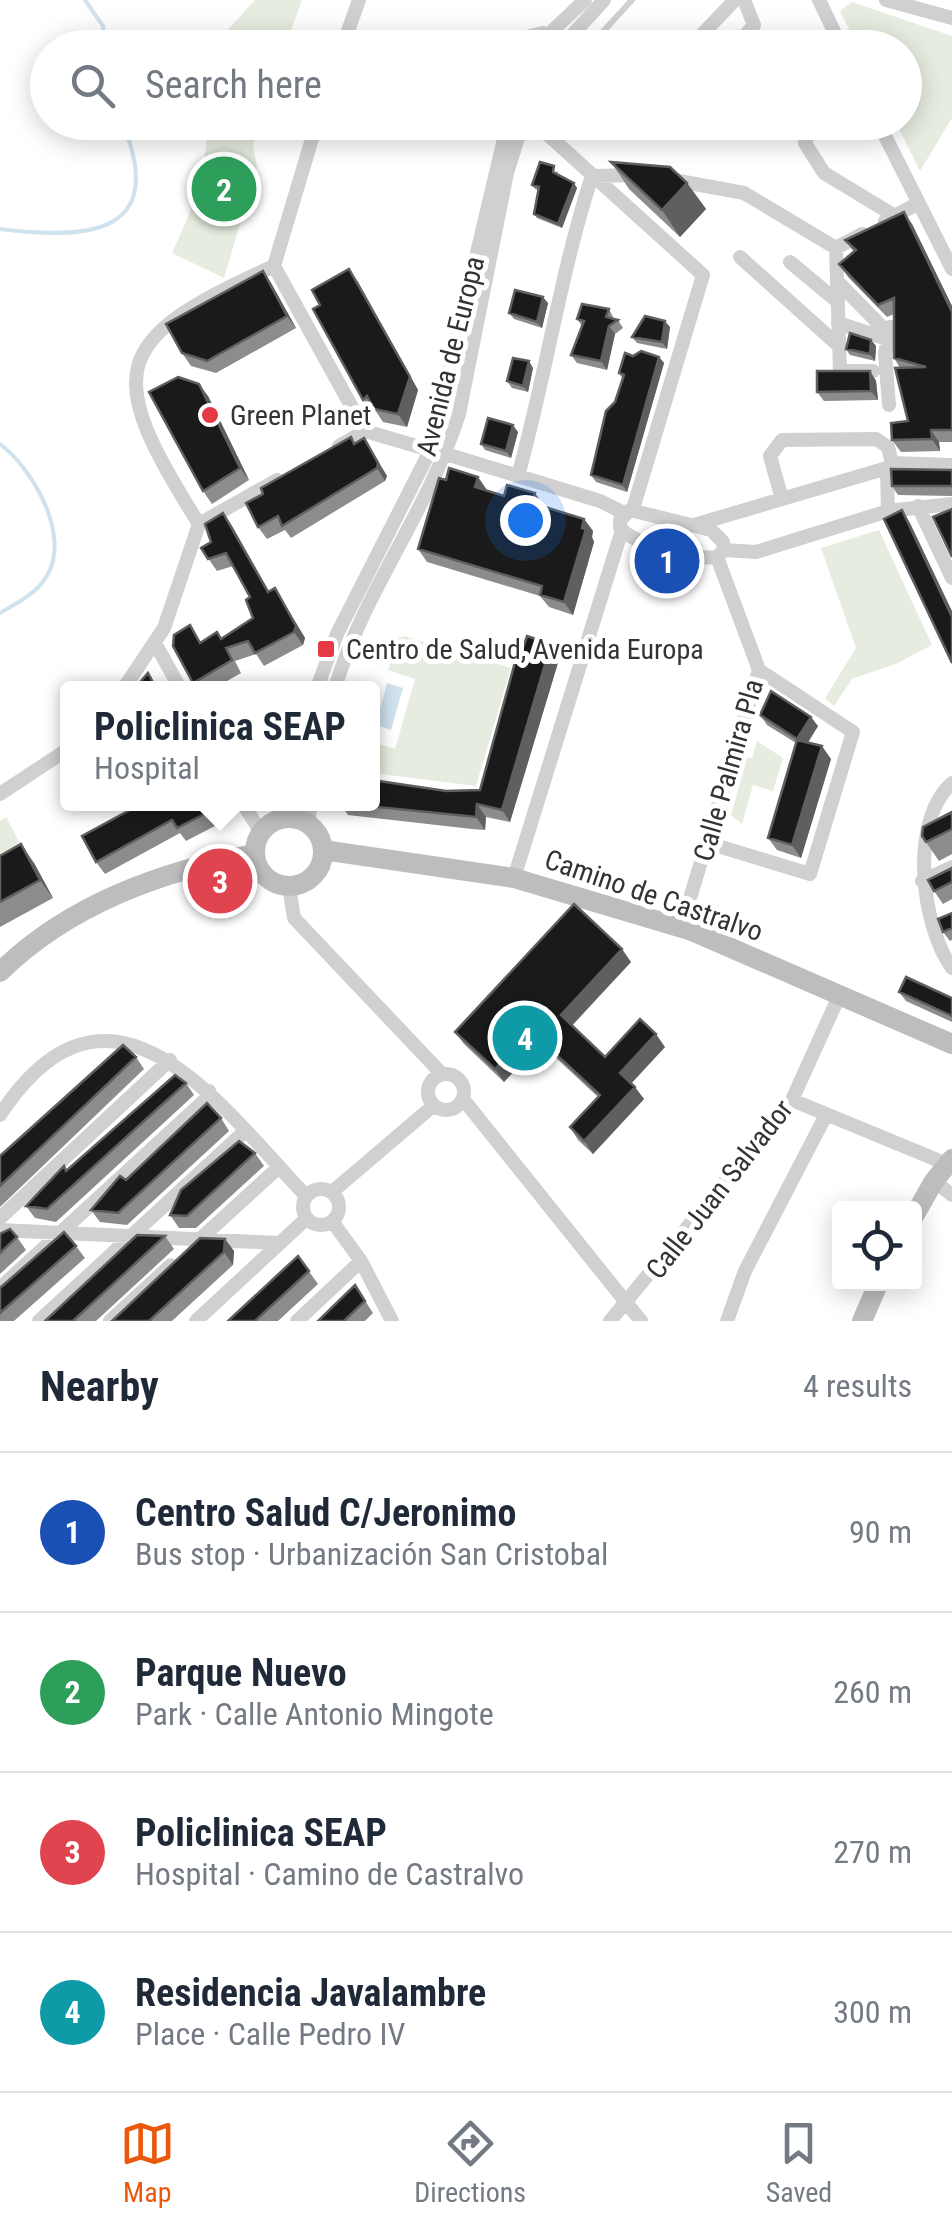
<!DOCTYPE html>
<meta charset="utf-8">
<style>
:root{--surface:#fff;--page:#f6f6f7;--text:#1f2937;--muted:#747a83;--line:#e0e1e3;--accent:#ea580c}
body{margin:0;font-family:"Roboto Condensed",sans-serif;background:var(--page);color:var(--text)}
.controls{position:absolute;right:30px;bottom:30px;display:grid;overflow:hidden;border-radius:10px;box-shadow:0 5px 25px #0003}
.controls button{width:90px;height:90px;display:grid;place-items:center;padding:0;border:0;border-bottom:2px solid var(--line);background:var(--surface);color:var(--text);font:50px sans-serif}
.you{position:absolute;left:525px;top:520px;width:35px;height:35px;margin:-25px;border:8px solid #fff;border-radius:50%;background:#1a73e8;box-shadow:0 0 0 15px #1a73e833}
.badge{display:grid;place-items:center;width:65px;height:65px;border-radius:50%;background:var(--accent);color:#fff;font-size:32px;font-weight:700}
.pin{position:absolute;translate:-50% -50%;border:5px solid #fff;box-shadow:0 2px 10px #0006}
.popup{position:absolute;left:60px;top:681px;width:320px;height:130px;box-sizing:border-box;display:grid;place-content:center;border-radius:10px;background:var(--surface);filter:drop-shadow(0 2px 8px #0005);font-size:32px;white-space:nowrap;color:var(--muted)}
.popup b{font-size:38px;color:var(--text)}
.popup::after{content:'';position:absolute;left:50%;top:100%;margin-left:-20px;border:20px solid transparent;border-top-color:var(--surface)}
.list{margin:0;padding:0;list-style:none}
h2{display:flex;justify-content:space-between;align-items:center;height:130px;margin:0;padding:0 40px;font-size:42px}
h2 small{font-size:32px;font-weight:400;color:var(--muted)}
.list li{display:grid;grid-template-columns:65px 1fr auto;gap:30px;align-items:center;box-sizing:border-box;height:160px;padding:0 40px;border-top:2px solid var(--line)}
.list b{display:block;font-size:38px;white-space:nowrap}
.list p{margin:0;font-size:32px;white-space:nowrap;color:var(--muted)}
.list em{font-size:32px;font-style:normal;color:var(--muted)}
.icon{flex:none;width:55px;height:55px;fill:none;stroke:currentColor;stroke-width:2;stroke-linecap:round;stroke-linejoin:round}
.map{position:relative;flex:none;width:952px;height:1321px;overflow:hidden}
.search{position:absolute;background:var(--surface);box-shadow:0 5px 25px #0003;left:30px;right:30px;top:30px;height:110px;display:flex;align-items:center;gap:25px;box-sizing:border-box;padding:0 35px;border-radius:55px;color:var(--muted);font-size:38px}
.sheet{height:770px;background:var(--surface)}
nav{display:flex;justify-content:space-around;align-items:center;box-sizing:border-box;height:140px;border-top:2px solid var(--line);background:var(--surface);font-size:28px;color:var(--muted)}
nav a{display:grid;justify-items:center;gap:5px}
nav .on{color:var(--accent)}
.map>svg:first-child{display:block}
.green{fill:#e6ecdf}
.water{fill:#cfe2ee}
.lines{fill:none;stroke-linecap:round;stroke-linejoin:round}
.stream{stroke:#cfe2ee;stroke-width:4}
.lane{stroke:#d0d0d0;stroke-width:6}
.street{stroke:#d0d0d0;stroke-width:14}
.secondary{stroke:#bdbdbd;stroke-width:20}
.wall{fill:#8c8c8c}
.shaded-wall{fill:#5f5f5f}
.building{fill:#1a1a1a;stroke:#5f5f5f;stroke-width:2.5}
.poi-dot{fill:#e63946;stroke:#fff;stroke-width:4}
.labels{text-anchor:middle;stroke-width:10;stroke-linejoin:round;paint-order:stroke}
.street-label{font-size:28px;fill:#333;stroke:#fff}
.poi-label{font-size:28px;fill:#333;stroke:#fff;text-anchor:start}
</style>
<div class="map">
<svg width="952" height="1321" viewBox="0 0 952 1321">
<rect width="100%" height="100%" fill="#fff"/>
<path class="green" d="M255 0H302L285 47H212Z
M852 2 952 36V118L920 171 896 123 904 122V48L858 47 840 11Z
M206 123H260L253 145 257 167 224 278 172 253C192 210 209 170 206 123Z
M752 123H805L797 138Z
M879 530 932 645 898 663 852 679 834 706 825 698 856 648 821 548Z
M404 636 511 668 476 786 373 773V742L395 749 415 679 388 670 398 638Z
M757 741 783 758 773 791 753 785 742 824 731 815 747 758H752Z
M6 817 24 851 0 864V821Z"/>
<path class="water" d="M387 683 403 688 391 730 376 725Z"/>
<g class="lines">
<path class="stream" d="M85 0 103 26 106 48
M0 229C86 240 170 236 122 122
M0 444C32 468 70 533 48 574 38 593 17 603 0 613"/>
<path class="lane" d="M588 48 632 0"/>
<path class="street" d="M819 0 842 48
M886 0 952 18
M549 34 585 0
M563 45 604 0
M342 48 359 0
M471 48 497 40 518 46
M518 48 530 36 543 33 565 48
M689 48 735 0
M734 48 754 25 744 0
M543 122 546 133 703 275 633 509
M817 122 810 128 805 143 824 173 895 216
M878 122 952 269
M313 134 335 122
M668 179 744 193 836 248 862 234
M885 221 917 204
M836 248 840 371H873
M740 257 839 346
M790 262 838 302
M274 266 365 431
M274 266 317 122
M837 281 880 325
M838 323 887 339
M889 405 885 354 890 327
M339 446 365 431 430 450
M446 454 600 501 624 513
M892 463 952 465
M887 468 888 511
M518 476C546 376 560 274 592 176L637 175
M782 499 770 456 782 440 876 439 888 447 892 463
M918 506 952 578
M630 510 711 530 723 542 724 550 717 557C697 561 630 544 620 527V520Z
M199 524C103 372 108 340 274 266
M199 524 277 480
M694 525 887 468 892 463
M724 550 756 552 888 511 952 504
M156 645 180 688
M124 688 164 628 199 524
M317 688 337 634 430 451 508 122
M335 688C363 592 429 510 459 414L507 173 523 122
M952 783C909 821 921 925 952 968
M0 794 68 749
M243 804 261 832
M289 818 292 804
M309 825 310 804
M708 843 810 874 853 732 759 670
M514 878 622 530
M922 881 952 867
M289 886 294 918 442 1074
M681 928 759 670 717 557
M428 1092a18 18 0 1 1 36 0a18 18 0 1 1-36 0Z
M463 1099 641 1321
M792 1100 947 1164
M0 1115C110 947 220 1105 306 1196
M934 1181 952 1195
M303 1207a18 18 0 1 1 36 0a18 18 0 1 1-36 0Z
M332 1192 434 1105
M0 1218 170 1060
M332 1221 361 1261 392 1321
M0 1230 280 1243
M198 1241 279 1167
M0 1288 205 1100 209 1091
M39 1321 245 1131
M110 1321 171 1265
M196 1321 307 1218
M297 1321 361 1261
M610 1321 792 1100 840 994
M727 1321 745 1271 826 1115"/>
<path class="secondary" d="M255 852a34 34 0 1 1 68 0a34 34 0 1 1-68 0Z
M323 850 514 878 692 931 952 1044
M0 972C68 905 163 870 255 854
M914 1216 934 1181 952 1159
M862 1321 878 1284"/>
</g>
<path class="wall" d="M611 162 687 183 706 209 680 237 629 189Z
M558 171 557 174 577 188 562 228 537 218 534 214 538 190 535 189 532 185Z
M912 224 952 306V442H939L940 451 901 452 892 440 908 421 900 368 894 358V314L887 317 848 277 839 264 854 252 845 240Z
M349 269 358 282 418 390 407 427 383 422 375 410 372 413 363 400 320 305Z
M263 271 271 283 296 328 216 373 191 366 182 353Z
M548 303 542 328 514 319 509 313Z
M609 309 614 319 618 320 623 328 615 334 607 370 577 363 571 355 582 326 577 319Z
M670 327 667 349 637 343 632 337Z
M871 340 876 346 875 361 850 355 846 349Z
M633 356 659 357 664 363 627 492 596 482 591 475 623 379 619 373Z
M533 368 528 392 512 388 507 381Z
M870 371 876 381 878 400 824 401 817 392Z
M208 396 249 480 212 504 203 491Z
M518 432 511 458 485 450 481 444Z
M364 438 387 476 385 481 291 538 285 530 267 539 258 527 356 443Z
M952 470V496L898 495 892 486Z
M478 477 487 491 544 506 584 519 593 531 592 537 594 542 573 615 549 607 540 596 427 562 418 549 446 480Z
M223 513 232 526 269 591 275 588 305 638 303 645 264 666 256 654 235 661 241 673 215 688H197L193 683 201 642 222 638 253 618 250 597 233 566 217 571 201 548 211 542Z
M551 644 560 656 510 822 486 817 485 830 472 829 348 815 340 804H372L446 791 480 790 524 645Z
M760 715 818 726 808 743 831 759 801 858 777 850 768 838 796 743 767 725Z
M141 804H230L236 815 186 841 180 833 105 874 96 862Z
M952 812V854L939 861 926 842Z
M0 856 34 863 53 898 0 927Z
M952 868V899L943 904 934 891Z
M952 913V940L950 941 943 932Z
M631 962 572 1026 605 1057 665 1047 631 1083 644 1099 593 1154 578 1140 570 1127 598 1097 540 1043 504 1082 464 1044 455 1032Z
M899 992 952 998V1022L906 1001Z
M136 1057 144 1069 0 1207V1156Z
M186 1083 194 1095 56 1222 35 1218 26 1206 66 1171Z
M221 1118 229 1131 127 1225 100 1222 91 1210Z
M255 1153 264 1166 196 1228H179L170 1215Z
M0 1234 17 1237 26 1250 0 1274Z
M165 1236 174 1249 96 1321H45Z
M225 1239 234 1251 233 1265 172 1321H112Z
M76 1246 85 1258 14 1321H0V1288Z
M298 1256 318 1284 278 1321H228Z
M355 1285 373 1313 365 1321H318Z"/>
<path class="shaded-wall" d="M574 183 577 188 562 228 558 224Z
M687 183 706 209 680 237 662 210Z
M904 212 912 224 952 306V312Z
M349 269 358 282 418 390 407 427 398 414Z
M263 271 271 283 296 328 287 316Z
M543 297 548 303 542 328 537 322Z
M665 321 670 327 667 349 662 342Z
M609 326 615 334 607 370 601 361Z
M871 340 876 346 875 361 870 354Z
M659 357 664 363 627 492 623 485Z
M529 361 533 368 528 392 523 386Z
M870 371 876 381 878 400 871 391Z
M199 384 208 396 249 480 240 468Z
M513 425 518 432 511 458 506 451Z
M931 430 939 442 940 451 932 439Z
M364 438 387 476 385 481 377 468Z
M478 477 487 490 484 500 475 487Z
M535 493 544 506 541 516 532 503Z
M902 510 910 523 952 611V617Z
M223 513 232 526 276 605 268 592Z
M584 519 593 531 592 537 594 542 573 615 564 602Z
M275 588 305 638 303 645 294 632Z
M551 644 560 656 510 822 502 810Z
M811 717 818 726 804 748 797 739Z
M822 746 831 759 801 858 792 845Z
M477 804 486 817 485 830 476 817Z
M21 844 34 863 53 898 40 880Z
M622 949 631 962 569 1028 561 1015Z
M531 1031 540 1043 504 1082 495 1069Z
M656 1034 665 1047 629 1086 620 1073Z
M635 1087 644 1099 593 1154 584 1141Z
M225 1239 234 1251 233 1265 224 1252Z"/>
<path class="building" d="M540 162 554 166 553 172 574 183 558 224 534 214 539 187 532 185Z
M611 162 670 167 687 183 662 210Z
M904 212 952 312V430H931L932 439 892 440 891 423 908 421 895 368 926 367 894 358V298L878 305 839 264 856 250 845 240Z
M349 269 410 377 398 414 374 409 367 396 363 400 313 309 320 305 312 290Z
M263 271 287 316 207 361 182 353 166 324Z
M515 290 543 297 537 322 509 313Z
M582 304 609 309 606 317 618 320 609 326 601 361 571 355 584 321 577 319Z
M645 316 665 321 662 342 632 337Z
M850 333 871 340 870 354 846 349Z
M641 351 659 357 623 485 591 475 606 411 615 402 624 375 619 373 625 353 633 356Z
M513 358 529 361 523 386 507 381Z
M817 371H870L871 391 817 392Z
M178 377 199 384 240 468 203 491 149 392Z
M488 418 513 425 506 451 481 444Z
M351 437 354 444 364 438 378 463 377 468 282 526 278 516 258 527 246 503 263 494 261 488Z
M449 468 478 477 475 487 504 496 507 485 535 493 532 503 584 519 582 528 586 529 564 602 540 595 542 586 418 549 439 478 446 480Z
M891 469 952 470V486H892Z
M952 509V557L933 517Z
M902 510 952 617V663L884 519Z
M223 513 268 592 275 588 296 626 294 632 255 653 248 641 226 648 232 660 193 683 173 646 174 635 190 625 200 643 217 632 221 639 253 618 246 600 250 597 226 553 208 559 201 548 211 542 205 524Z
M527 636 551 644 502 810 477 804 476 817 348 804H372V780L446 791 480 790 520 644 524 645Z
M148 673 156 688H135Z
M771 691 811 717 797 739 760 715Z
M797 740 822 746 792 845 768 838Z
M141 804H224L177 828 172 820 96 862 82 836Z
M952 812V829L926 842 922 836 923 827Z
M21 844 40 880 0 902V856Z
M952 868V882L934 891 928 880Z
M574 904 622 949 561 1015 605 1057 640 1019 656 1034 620 1073 635 1087 584 1141 570 1127 600 1095 531 1031 495 1069 455 1032Z
M952 913V928L943 932 938 919Z
M906 977 952 998V1016L899 992Z
M123 1045 136 1057 0 1186V1156Z
M175 1075 186 1083 47 1209 26 1206 64 1166 66 1171Z
M207 1103 221 1118 118 1213 91 1210 120 1176 126 1180Z
M239 1141 255 1153 187 1216 170 1215 181 1190Z
M10 1229 17 1237 0 1253V1234Z
M64 1232 76 1246 0 1313V1288Z
M137 1235 165 1236 73 1321H45Z
M200 1238 225 1239 224 1252 149 1321H112Z
M298 1256 309 1271 255 1321H228Z
M355 1285 365 1301 344 1321H318Z"/>
<g class="poi-dot">
<circle cx="210" cy="415" r="10"/>
<rect x="316" y="639" width="20" height="20" rx="5"/>
</g>
<g class="labels">
<g class="street-label">
<text transform="translate(450 356) rotate(-76)" y="10">Avenida de Europa</text>
<text transform="translate(728 770) rotate(-74)" y="10">Calle Palmira Pla</text>
<text transform="translate(654 895) rotate(19)" y="10">Camino de Castralvo</text>
<text transform="translate(719 1189) rotate(-52)" y="10">Calle Juan Salvador</text>
</g>
<g class="poi-label">
<text x="230" y="425">Green Planet</text>
<text x="346" y="659">Centro de Salud, Avenida Europa</text>
</g>
</g>
</svg>
<div class="controls">
<button><svg class="icon" aria-label="locate" viewBox="0 0 24 24"><circle cx="12" cy="12" r="6"/><path d="M12 2v4M12 18v4M2 12h4M18 12h4"/></svg></button>
</div>
<div class="you"></div>
<div class="pin badge" style="left:667px;top:561px;background:#1a4fb4">1</div>
<div class="pin badge" style="left:224px;top:189px;background:#2e9e5b">2</div>
<div class="pin badge" style="left:220px;top:881px;background:#e0444e">3</div>
<div class="popup"><b>Policlinica SEAP</b>Hospital</div>
<div class="pin badge" style="left:525px;top:1038px;background:#0f9aa8">4</div>
<div class="search"><svg class="icon" aria-label="search" viewBox="0 0 24 24"><circle cx="10" cy="10" r="6"/><path d="M15 15l6 6"/></svg>Search here</div>
</div>
<section class="sheet">
<h2>Nearby<small>4 results</small></h2>
<ul class="list">
<li><span class="badge" style="background:#1a4fb4">1</span><div><b>Centro Salud C/Jeronimo</b><p>Bus stop · Urbanización San Cristobal</p></div><em>90 m</em></li>
<li><span class="badge" style="background:#2e9e5b">2</span><div><b>Parque Nuevo</b><p>Park · Calle Antonio Mingote</p></div><em>260 m</em></li>
<li><span class="badge" style="background:#e0444e">3</span><div><b>Policlinica SEAP</b><p>Hospital · Camino de Castralvo</p></div><em>270 m</em></li>
<li><span class="badge" style="background:#0f9aa8">4</span><div><b>Residencia Javalambre</b><p>Place · Calle Pedro IV</p></div><em>300 m</em></li>
</ul>
</section>
<nav>
<a class="on"><svg class="icon" aria-label="map" viewBox="0 0 24 24"><path d="M3 6l6-2 6 2 6-2v14l-6 2-6-2-6 2zM9 4v14M15 6v14"/></svg>Map</a>
<a><svg class="icon" aria-label="directions" viewBox="0 0 24 24"><path d="M12 3l9 9-9 9-9-9zM9 14v-3h6M13 9l2 2-2 2"/></svg>Directions</a>
<a><svg class="icon" aria-label="saved" viewBox="0 0 24 24"><path d="M7 4h10v16l-5-4-5 4z"/></svg>Saved</a>
</nav>
